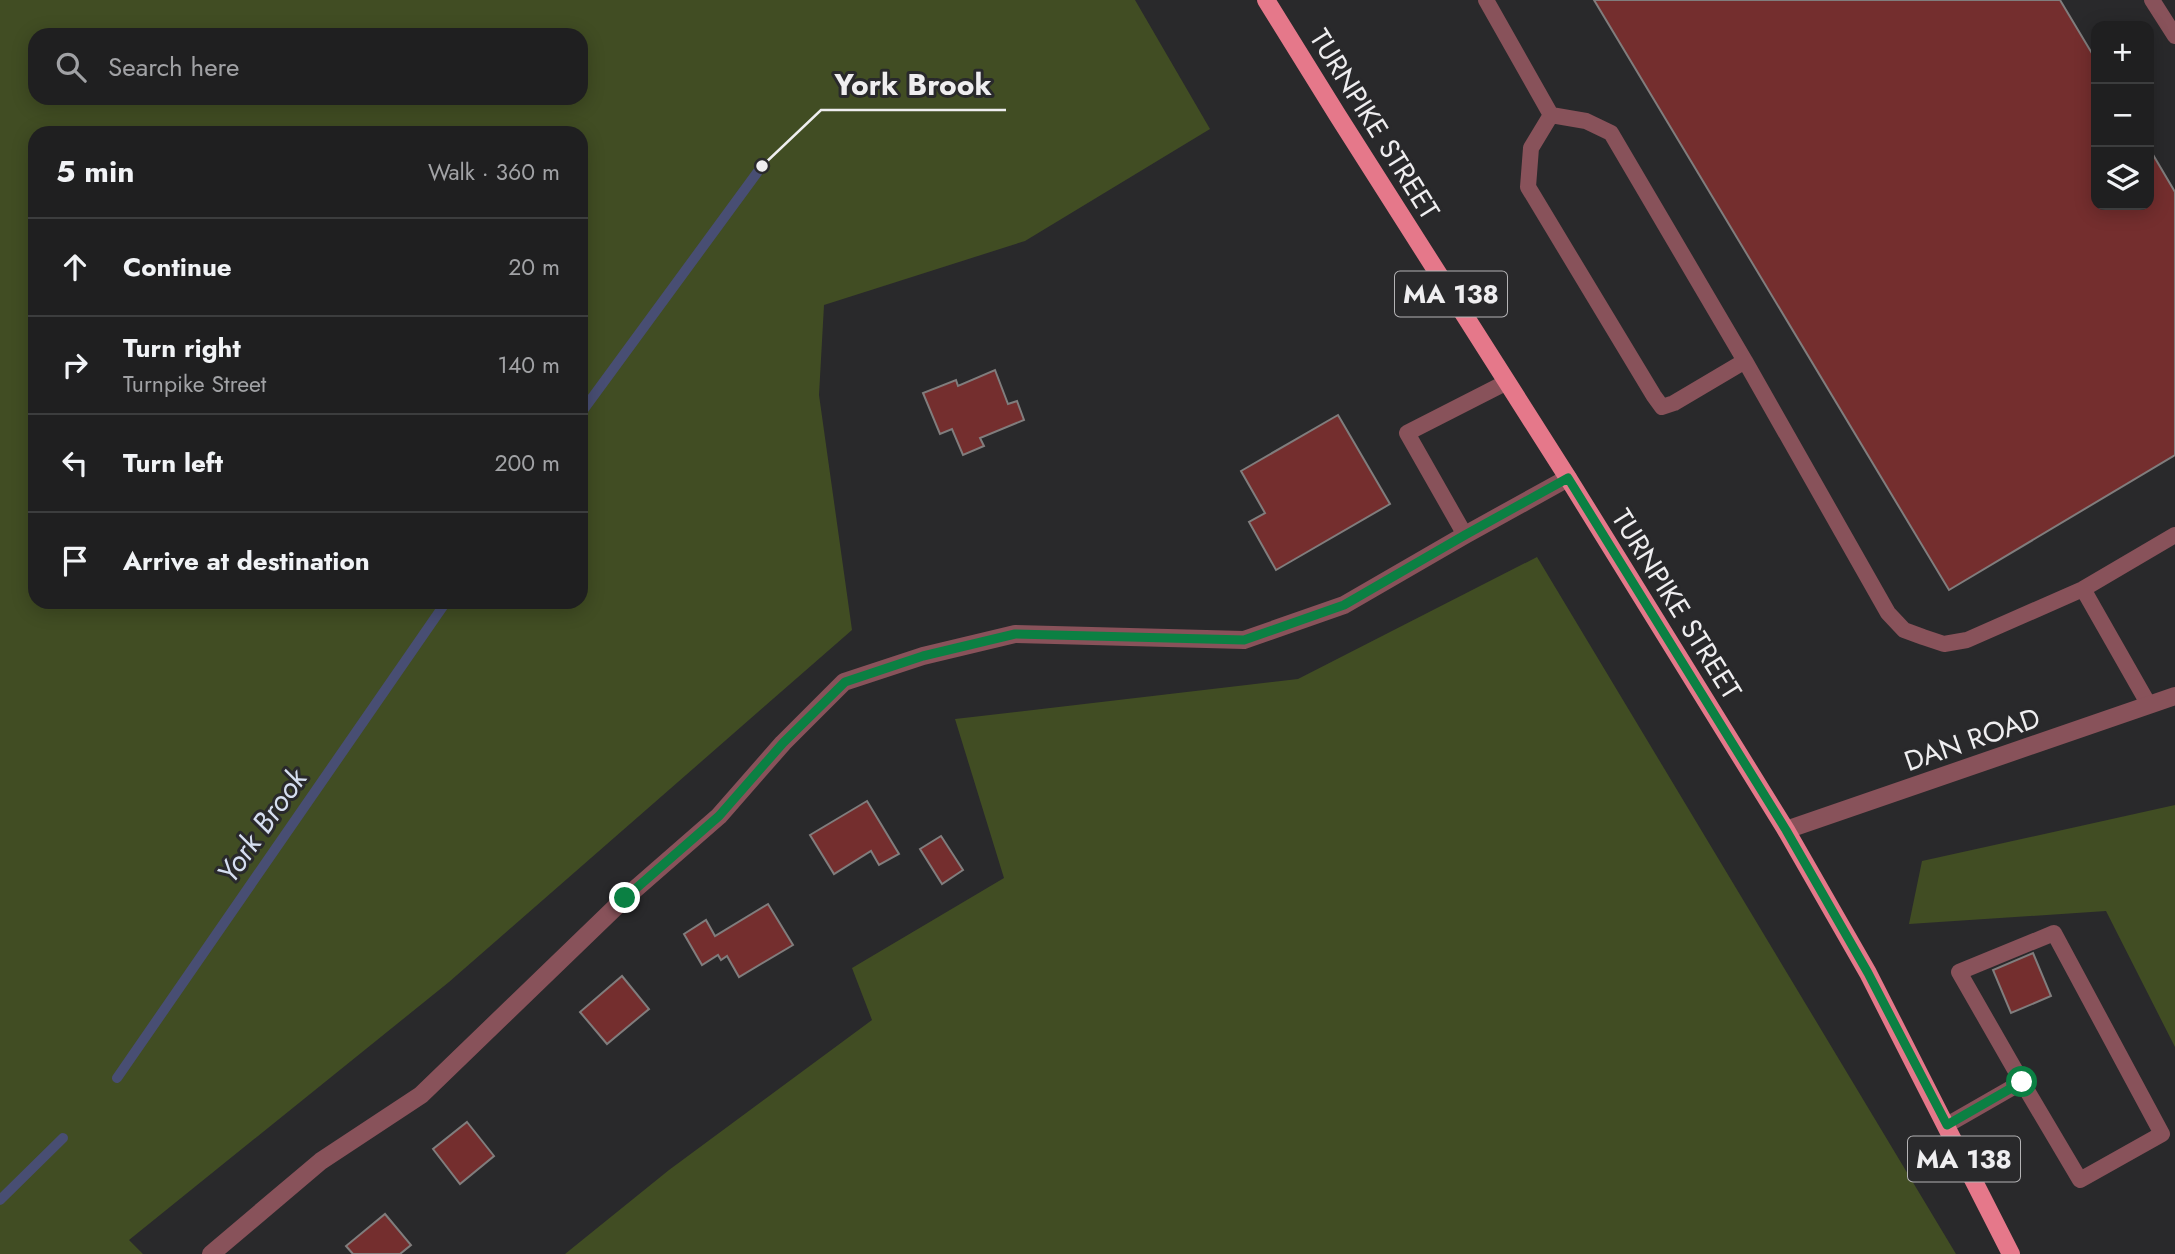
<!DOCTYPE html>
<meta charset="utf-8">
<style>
:root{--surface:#1f1f20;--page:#272729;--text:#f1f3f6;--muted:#a1a2a5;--line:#3c3d3e}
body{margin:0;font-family:Jost,sans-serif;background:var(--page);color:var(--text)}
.controls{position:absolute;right:21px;top:21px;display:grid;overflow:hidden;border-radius:14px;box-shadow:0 4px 18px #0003}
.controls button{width:63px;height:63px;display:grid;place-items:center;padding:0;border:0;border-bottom:2px solid var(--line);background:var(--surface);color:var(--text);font:35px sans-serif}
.stop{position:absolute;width:21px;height:21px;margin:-16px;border:5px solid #0b8043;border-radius:50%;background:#fff}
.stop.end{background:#0b8043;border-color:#fff;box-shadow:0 2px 7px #0008}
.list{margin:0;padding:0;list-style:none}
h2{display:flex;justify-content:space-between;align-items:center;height:91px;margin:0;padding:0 28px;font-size:30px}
h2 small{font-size:23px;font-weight:400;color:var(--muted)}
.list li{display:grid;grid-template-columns:46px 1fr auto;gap:21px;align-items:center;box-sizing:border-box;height:98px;padding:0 28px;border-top:2px solid var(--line)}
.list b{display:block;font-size:26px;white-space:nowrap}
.list p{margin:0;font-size:23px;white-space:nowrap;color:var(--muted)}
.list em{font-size:23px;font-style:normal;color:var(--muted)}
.icon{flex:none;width:38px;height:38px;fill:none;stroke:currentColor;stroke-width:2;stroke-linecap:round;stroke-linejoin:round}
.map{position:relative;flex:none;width:2175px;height:1254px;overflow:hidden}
.search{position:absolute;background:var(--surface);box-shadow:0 4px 18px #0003;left:28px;top:28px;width:560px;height:77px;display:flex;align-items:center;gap:18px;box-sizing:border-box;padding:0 24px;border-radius:21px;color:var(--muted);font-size:26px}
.panel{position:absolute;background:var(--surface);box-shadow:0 4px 18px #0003;left:28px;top:126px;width:560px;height:483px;border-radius:21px}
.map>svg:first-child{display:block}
.green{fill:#414d23;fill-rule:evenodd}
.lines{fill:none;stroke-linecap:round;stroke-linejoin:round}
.stream{stroke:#484e73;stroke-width:10}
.building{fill:#742e2e;stroke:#807d7d;stroke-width:2}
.service{stroke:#88525a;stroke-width:16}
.minor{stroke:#88525a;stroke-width:18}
.primary{stroke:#e5788a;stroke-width:18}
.route{stroke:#0b8043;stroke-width:9}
.labels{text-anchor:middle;stroke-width:6;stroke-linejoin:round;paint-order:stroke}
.shield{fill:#29292b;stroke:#b4b3b5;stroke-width:2}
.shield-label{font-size:26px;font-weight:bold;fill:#efeef0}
.street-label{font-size:28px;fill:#efeef0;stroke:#29292b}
.water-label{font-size:30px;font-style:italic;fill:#d5def0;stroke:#29292b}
.leader{fill:none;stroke:#efeef0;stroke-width:2.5}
.callout-dot{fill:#efeef0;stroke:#29292b;stroke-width:2.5}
.callout-label{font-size:30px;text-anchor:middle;font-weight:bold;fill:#efeef0;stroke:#29292b;stroke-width:6;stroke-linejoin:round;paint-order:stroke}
</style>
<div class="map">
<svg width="2175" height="1254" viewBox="0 0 2175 1254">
<rect width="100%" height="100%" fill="#29292b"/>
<path class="green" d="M0 0H1135L1210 129 1025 241 824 305 819 395 852 630 449 982 129 1240 143 1254H0ZM581 35V98H35V35ZM581 133V602H35V133Z
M1537 557 1956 1254H565L669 1170 872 1020 852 968 1004 878 955 719 1298 679Z
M2175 805V1047L2106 911 1909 924 1922 861Z"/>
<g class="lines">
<path class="stream" d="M581 413 762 166
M117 1078 446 602
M0 1200 63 1138"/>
</g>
<path class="building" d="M1594 0H2060L2096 60V205H2149V148L2175 192V455L1949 590Z
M995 370 1008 404 1017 401 1024 420 980 438 984 446 963 455 952 429 940 434 923 393 956 380 958 386Z
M1338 415 1390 504 1276 570 1249 522 1265 513 1241 471Z
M867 801 899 854 879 865 871 851 834 874 810 835Z
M941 836 963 870 942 884 920 849Z
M768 904 793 945 739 977 727 956 721 960 718 955 702 965 684 934 706 920 715 936Z
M2033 953 2051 996 2011 1013 1993 970Z
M622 976 649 1009 607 1044 580 1012Z
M467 1122 494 1156 460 1184 433 1149Z
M385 1214 411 1245 400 1254H353L346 1246Z"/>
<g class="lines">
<path class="service" d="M1486 0 1551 115 1531 148 1528 187 1654 396 1662 407 1674 403 1745 361 1888 613 1904 630 1923 637 1944 644 1967 640 2083 589 2175 535
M2152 0 2175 36
M1551 115 1586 121 1611 133 1745 361
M1465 535 1407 433 1507 382
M2083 589 2149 705
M1947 1125 2022 1082 2080 1180 2162 1134 2054 933 1959 972 2022 1082"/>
<path class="minor" d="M1786 830 2175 696
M211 1254 321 1161 421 1095 625 898 719 816 783 743 844 682 923 656 1015 634 1244 640 1344 605 1465 535 1568 478"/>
<path class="primary" d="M1266 0 1338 116 1568 478 1786 830 1868 973 2011 1254"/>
</g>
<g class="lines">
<path class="route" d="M625 898 719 816 783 743 845 682 923 656 1015 634 1244 640 1344 605 1465 535 1568 478 1786 830 1868 973 1947 1125 2022 1082"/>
</g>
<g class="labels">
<g class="shield">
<rect x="1395" y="271.5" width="112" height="45" rx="5"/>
<rect x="1908" y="1136.5" width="112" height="45" rx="5"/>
</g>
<g class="shield-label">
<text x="1451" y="303">MA 138</text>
<text x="1964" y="1168">MA 138</text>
</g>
<g class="street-label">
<text transform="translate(1375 124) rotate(58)" y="10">TURNPIKE STREET</text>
<text transform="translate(1677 604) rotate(58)" y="10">TURNPIKE STREET</text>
<text transform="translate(1972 739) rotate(-19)" y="10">DAN ROAD</text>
</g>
<g class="water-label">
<text transform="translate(262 826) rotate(-55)" y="10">York Brook</text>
</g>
</g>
<path class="leader" d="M762 166L821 110H1006"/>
<circle class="callout-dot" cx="762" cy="166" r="7"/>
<g class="callout-label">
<text x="913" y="95">York Brook</text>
</g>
</svg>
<div class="controls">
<button>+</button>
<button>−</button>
<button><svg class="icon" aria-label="layers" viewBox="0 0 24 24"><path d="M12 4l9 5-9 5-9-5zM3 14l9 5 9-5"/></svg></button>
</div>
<div class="stop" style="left:2022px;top:1082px"></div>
<div class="stop end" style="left:625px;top:898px"></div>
<div class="search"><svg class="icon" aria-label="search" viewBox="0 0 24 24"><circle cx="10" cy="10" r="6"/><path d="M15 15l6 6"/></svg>Search here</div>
<section class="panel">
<h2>5 min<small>Walk · 360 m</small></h2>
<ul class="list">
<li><svg class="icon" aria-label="ahead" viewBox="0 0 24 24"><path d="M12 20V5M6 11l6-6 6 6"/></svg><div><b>Continue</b></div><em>20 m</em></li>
<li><svg class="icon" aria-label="right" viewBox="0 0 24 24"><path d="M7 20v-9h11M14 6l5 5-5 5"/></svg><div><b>Turn right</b><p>Turnpike Street</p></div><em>140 m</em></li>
<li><svg class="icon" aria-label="left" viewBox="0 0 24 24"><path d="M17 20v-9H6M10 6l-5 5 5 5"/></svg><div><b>Turn left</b></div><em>200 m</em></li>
<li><svg class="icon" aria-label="arrive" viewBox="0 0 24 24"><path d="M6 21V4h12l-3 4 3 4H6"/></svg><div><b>Arrive at destination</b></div></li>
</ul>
</section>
</div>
